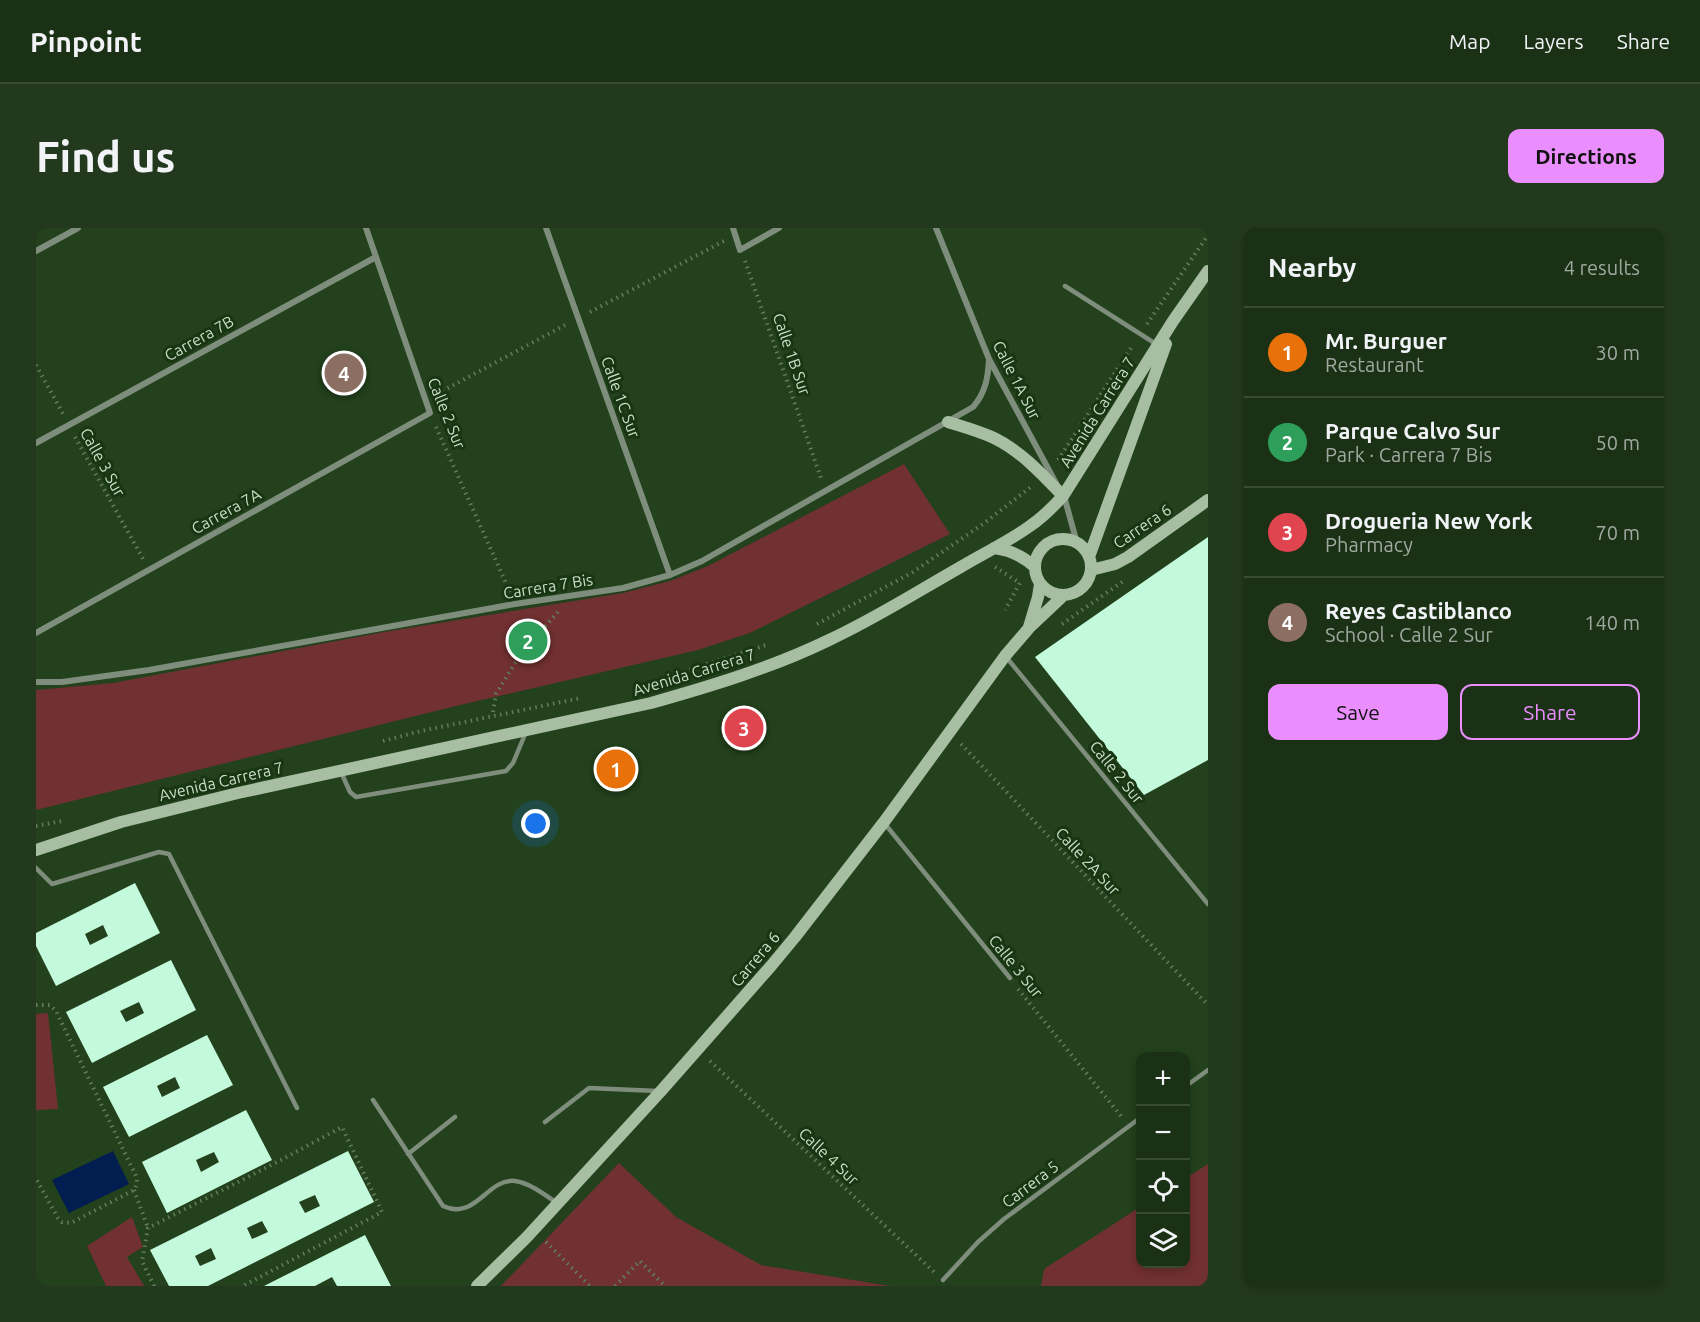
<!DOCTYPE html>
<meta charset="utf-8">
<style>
:root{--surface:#1a3115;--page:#23391e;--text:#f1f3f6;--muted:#9fa9a0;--line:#384c34;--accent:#ea8dfd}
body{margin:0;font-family:Ubuntu,sans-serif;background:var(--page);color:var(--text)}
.controls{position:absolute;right:18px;bottom:18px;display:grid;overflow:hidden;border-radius:12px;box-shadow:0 3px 9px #0003}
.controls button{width:54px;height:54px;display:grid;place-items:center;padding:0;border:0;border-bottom:2px solid var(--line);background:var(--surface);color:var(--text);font:30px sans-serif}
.you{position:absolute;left:500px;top:596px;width:21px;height:21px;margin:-15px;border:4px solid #fff;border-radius:50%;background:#1a73e8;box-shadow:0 0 0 9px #1a73e833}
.badge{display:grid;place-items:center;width:39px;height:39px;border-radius:50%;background:var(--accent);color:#fff;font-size:20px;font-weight:700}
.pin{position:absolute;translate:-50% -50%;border:3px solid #fff;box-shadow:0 2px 6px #0006}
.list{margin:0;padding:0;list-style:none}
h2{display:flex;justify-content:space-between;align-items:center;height:78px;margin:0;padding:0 24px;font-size:26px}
h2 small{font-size:20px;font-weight:400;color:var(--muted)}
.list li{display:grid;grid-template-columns:39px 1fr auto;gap:18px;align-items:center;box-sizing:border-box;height:90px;padding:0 24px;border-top:2px solid var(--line)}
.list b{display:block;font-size:22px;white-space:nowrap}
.list p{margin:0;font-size:20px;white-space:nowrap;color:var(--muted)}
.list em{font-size:20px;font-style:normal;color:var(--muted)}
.actions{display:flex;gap:12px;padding:18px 24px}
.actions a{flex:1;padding:14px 0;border:2px solid var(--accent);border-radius:12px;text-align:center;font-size:21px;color:var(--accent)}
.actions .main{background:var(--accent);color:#111}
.icon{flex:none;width:33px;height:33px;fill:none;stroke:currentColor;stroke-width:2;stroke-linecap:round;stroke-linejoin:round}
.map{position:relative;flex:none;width:1172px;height:1058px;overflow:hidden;border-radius:12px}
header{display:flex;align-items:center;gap:36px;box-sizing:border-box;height:84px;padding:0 30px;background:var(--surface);border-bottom:2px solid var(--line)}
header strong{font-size:28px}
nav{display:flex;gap:33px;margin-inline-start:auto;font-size:21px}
.intro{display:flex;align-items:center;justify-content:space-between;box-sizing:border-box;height:144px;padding:0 36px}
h1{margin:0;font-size:42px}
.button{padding:15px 27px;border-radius:12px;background:var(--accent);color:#111;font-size:21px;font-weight:700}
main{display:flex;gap:36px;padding:0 36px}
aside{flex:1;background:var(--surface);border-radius:12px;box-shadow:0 3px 9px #0003}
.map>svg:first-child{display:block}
.green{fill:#713032}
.water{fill:#021e50}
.building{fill:#c3fadb;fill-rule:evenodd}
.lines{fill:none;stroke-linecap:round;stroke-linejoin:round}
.path{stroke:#637d5d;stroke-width:4;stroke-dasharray:1.5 4.5;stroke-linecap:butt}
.lane{stroke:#7f8e7c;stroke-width:4.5}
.street{stroke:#7f8e7c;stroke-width:6}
.secondary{stroke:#a7bea2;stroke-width:12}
.labels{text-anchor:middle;stroke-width:6;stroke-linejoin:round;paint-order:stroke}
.street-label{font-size:16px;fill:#cbddc7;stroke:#183612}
</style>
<header>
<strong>Pinpoint</strong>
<nav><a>Map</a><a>Layers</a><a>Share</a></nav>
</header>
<div class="intro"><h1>Find us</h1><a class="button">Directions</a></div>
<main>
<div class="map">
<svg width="1172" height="1058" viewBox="0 0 1172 1058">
<rect width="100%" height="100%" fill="#22411c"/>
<path class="green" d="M868 236 914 306 714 405 662 422 424 477 0 582V462L77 455 348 404 587 365 634 353 672 338Z
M12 785 22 881 0 882V786Z
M583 935 640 989 725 1037 854 1058H465Z
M1172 936V1058H1005L1008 1041 1104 979V1036H1150V950Z
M96 989 107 1019 91 1029 108 1058H70L51 1018Z"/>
<path class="water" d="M77 923 93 956 33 985 16 952Z"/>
<path class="building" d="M1172 309V532L1108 567 999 429Z
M99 655 124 705 20 758 0 718V705ZM67 697 72 708 54 717 49 706Z
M135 732 160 782 56 835 30 784ZM103 774 108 785 90 794 84 783Z
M171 807 197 857 93 909 67 859ZM139 849 144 860 126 869 121 858Z
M210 882 236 932 131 985 106 934ZM178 924 183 934 165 944 160 932Z
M312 923 338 974 172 1058H133L114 1022ZM279 967 284 978 269 985 263 974ZM226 993 232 1004 216 1011 211 1000ZM175 1020 180 1031 164 1038 159 1028Z
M329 1007 355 1058H301L296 1049 279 1058H228Z"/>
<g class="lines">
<path class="path" d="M709 33 785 250
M554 84 688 13
M1111 96 1172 7
M0 137 27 186
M401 166 529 97
M400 199 474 364
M39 209 107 331
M1022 232 1097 117
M959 339 984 355 969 382
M781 396 877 344 947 296 996 258
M1026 396 1089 352
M625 451 730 417
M457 484 460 466 484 427 522 384
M347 513 385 503 545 470
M925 516 1172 777
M0 598 26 593
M982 761 1085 888
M0 777H14L20 783 101 950V955L98 962 35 995 26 994 22 990 0 951
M674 833 898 1044
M98 962 112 1000
M510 1014 554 1058
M118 1058 106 1033 112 1000 245 932 306 899 346 984 207 1058
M579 1058 604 1033 629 1058"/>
<path class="lane" d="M1029 58 1120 116
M971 430 1172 676
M305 544 314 564 320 569 470 543 477 535 490 504
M849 596 974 750
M0 640 16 656 123 624 133 626 261 880
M1150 858 1172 842
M337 872 407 978C440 993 451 950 479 953 494 955 509 967 521 975
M509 894 553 860 621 863
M372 926 419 889
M907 1052 942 1014 968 991 1104 890"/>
<path class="street" d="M510 0 634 347
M697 0 704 22 743 0
M900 0 953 131 1021 257
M0 23 42 0
M0 215 340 29
M1028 268 1041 315
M0 405 394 185 330 0
M0 454H26L113 442 479 376 587 360 634 347 666 333 937 179C950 164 952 149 953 131"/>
<path class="secondary" d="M912 194C928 199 943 203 958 210 985 223 1007 247 1027 268
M999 339a28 28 0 1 1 56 0a28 28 0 1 1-56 0Z
M958 320C974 322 987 328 999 339
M1053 329 1130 116
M1055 342 1079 336 1092 329 1172 272
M993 399 1002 369 1004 356
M0 622 85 594 202 565 615 475C675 458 735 440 791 413 837 392 879 365 923 340 946 326 972 314 994 298 1006 290 1017 279 1027 268L1137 93 1172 43
M441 1058 490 1010 625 863 735 738 759 709 848 594 969 428 993 400 1028 367"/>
</g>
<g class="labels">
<g class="street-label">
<text transform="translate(163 110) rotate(-29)" y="6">Carrera 7B</text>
<text transform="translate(756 126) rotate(71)" y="6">Calle 1B Sur</text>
<text transform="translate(981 152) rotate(63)" y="6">Calle 1A Sur</text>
<text transform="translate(585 169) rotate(70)" y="6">Calle 1C Sur</text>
<text transform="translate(1061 184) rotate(-58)" y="6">Avenida Carrera 7</text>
<text transform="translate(411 185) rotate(68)" y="6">Calle 2 Sur</text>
<text transform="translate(67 234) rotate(61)" y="6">Calle 3 Sur</text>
<text transform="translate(190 283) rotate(-29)" y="6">Carrera 7A</text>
<text transform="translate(1106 298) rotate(-34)" y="6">Carrera 6</text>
<text transform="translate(512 358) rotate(-9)" y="6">Carrera 7 Bis</text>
<text transform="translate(658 444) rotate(-17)" y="6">Avenida Carrera 7</text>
<text transform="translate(1081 544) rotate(51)" y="6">Calle 2 Sur</text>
<text transform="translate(185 553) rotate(-13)" y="6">Avenida Carrera 7</text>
<text transform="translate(1052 633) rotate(47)" y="6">Calle 2A Sur</text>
<text transform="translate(719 731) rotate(-50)" y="6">Carrera 6</text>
<text transform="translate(980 738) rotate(51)" y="6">Calle 3 Sur</text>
<text transform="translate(793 928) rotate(43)" y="6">Calle 4 Sur</text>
<text transform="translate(994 956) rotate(-37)" y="6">Carrera 5</text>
</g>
</g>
</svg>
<div class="controls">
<button>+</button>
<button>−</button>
<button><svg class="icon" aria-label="locate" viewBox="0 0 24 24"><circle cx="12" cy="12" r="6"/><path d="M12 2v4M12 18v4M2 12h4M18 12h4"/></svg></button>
<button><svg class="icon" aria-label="layers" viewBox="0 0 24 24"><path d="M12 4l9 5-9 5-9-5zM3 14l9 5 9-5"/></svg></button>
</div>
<div class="you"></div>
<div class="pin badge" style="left:580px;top:541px;background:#e8710a">1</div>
<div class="pin badge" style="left:492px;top:413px;background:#2e9e5b">2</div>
<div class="pin badge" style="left:708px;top:500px;background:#e0444e">3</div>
<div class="pin badge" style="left:308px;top:145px;background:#8d6e63">4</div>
</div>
<aside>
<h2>Nearby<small>4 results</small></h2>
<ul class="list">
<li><span class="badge" style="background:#e8710a">1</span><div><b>Mr. Burguer</b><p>Restaurant</p></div><em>30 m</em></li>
<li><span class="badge" style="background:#2e9e5b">2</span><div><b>Parque Calvo Sur</b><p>Park · Carrera 7 Bis</p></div><em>50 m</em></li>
<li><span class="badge" style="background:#e0444e">3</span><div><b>Drogueria New York</b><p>Pharmacy</p></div><em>70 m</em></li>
<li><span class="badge" style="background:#8d6e63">4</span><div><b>Reyes Castiblanco</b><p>School · Calle 2 Sur</p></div><em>140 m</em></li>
</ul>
<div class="actions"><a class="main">Save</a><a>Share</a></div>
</aside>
</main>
